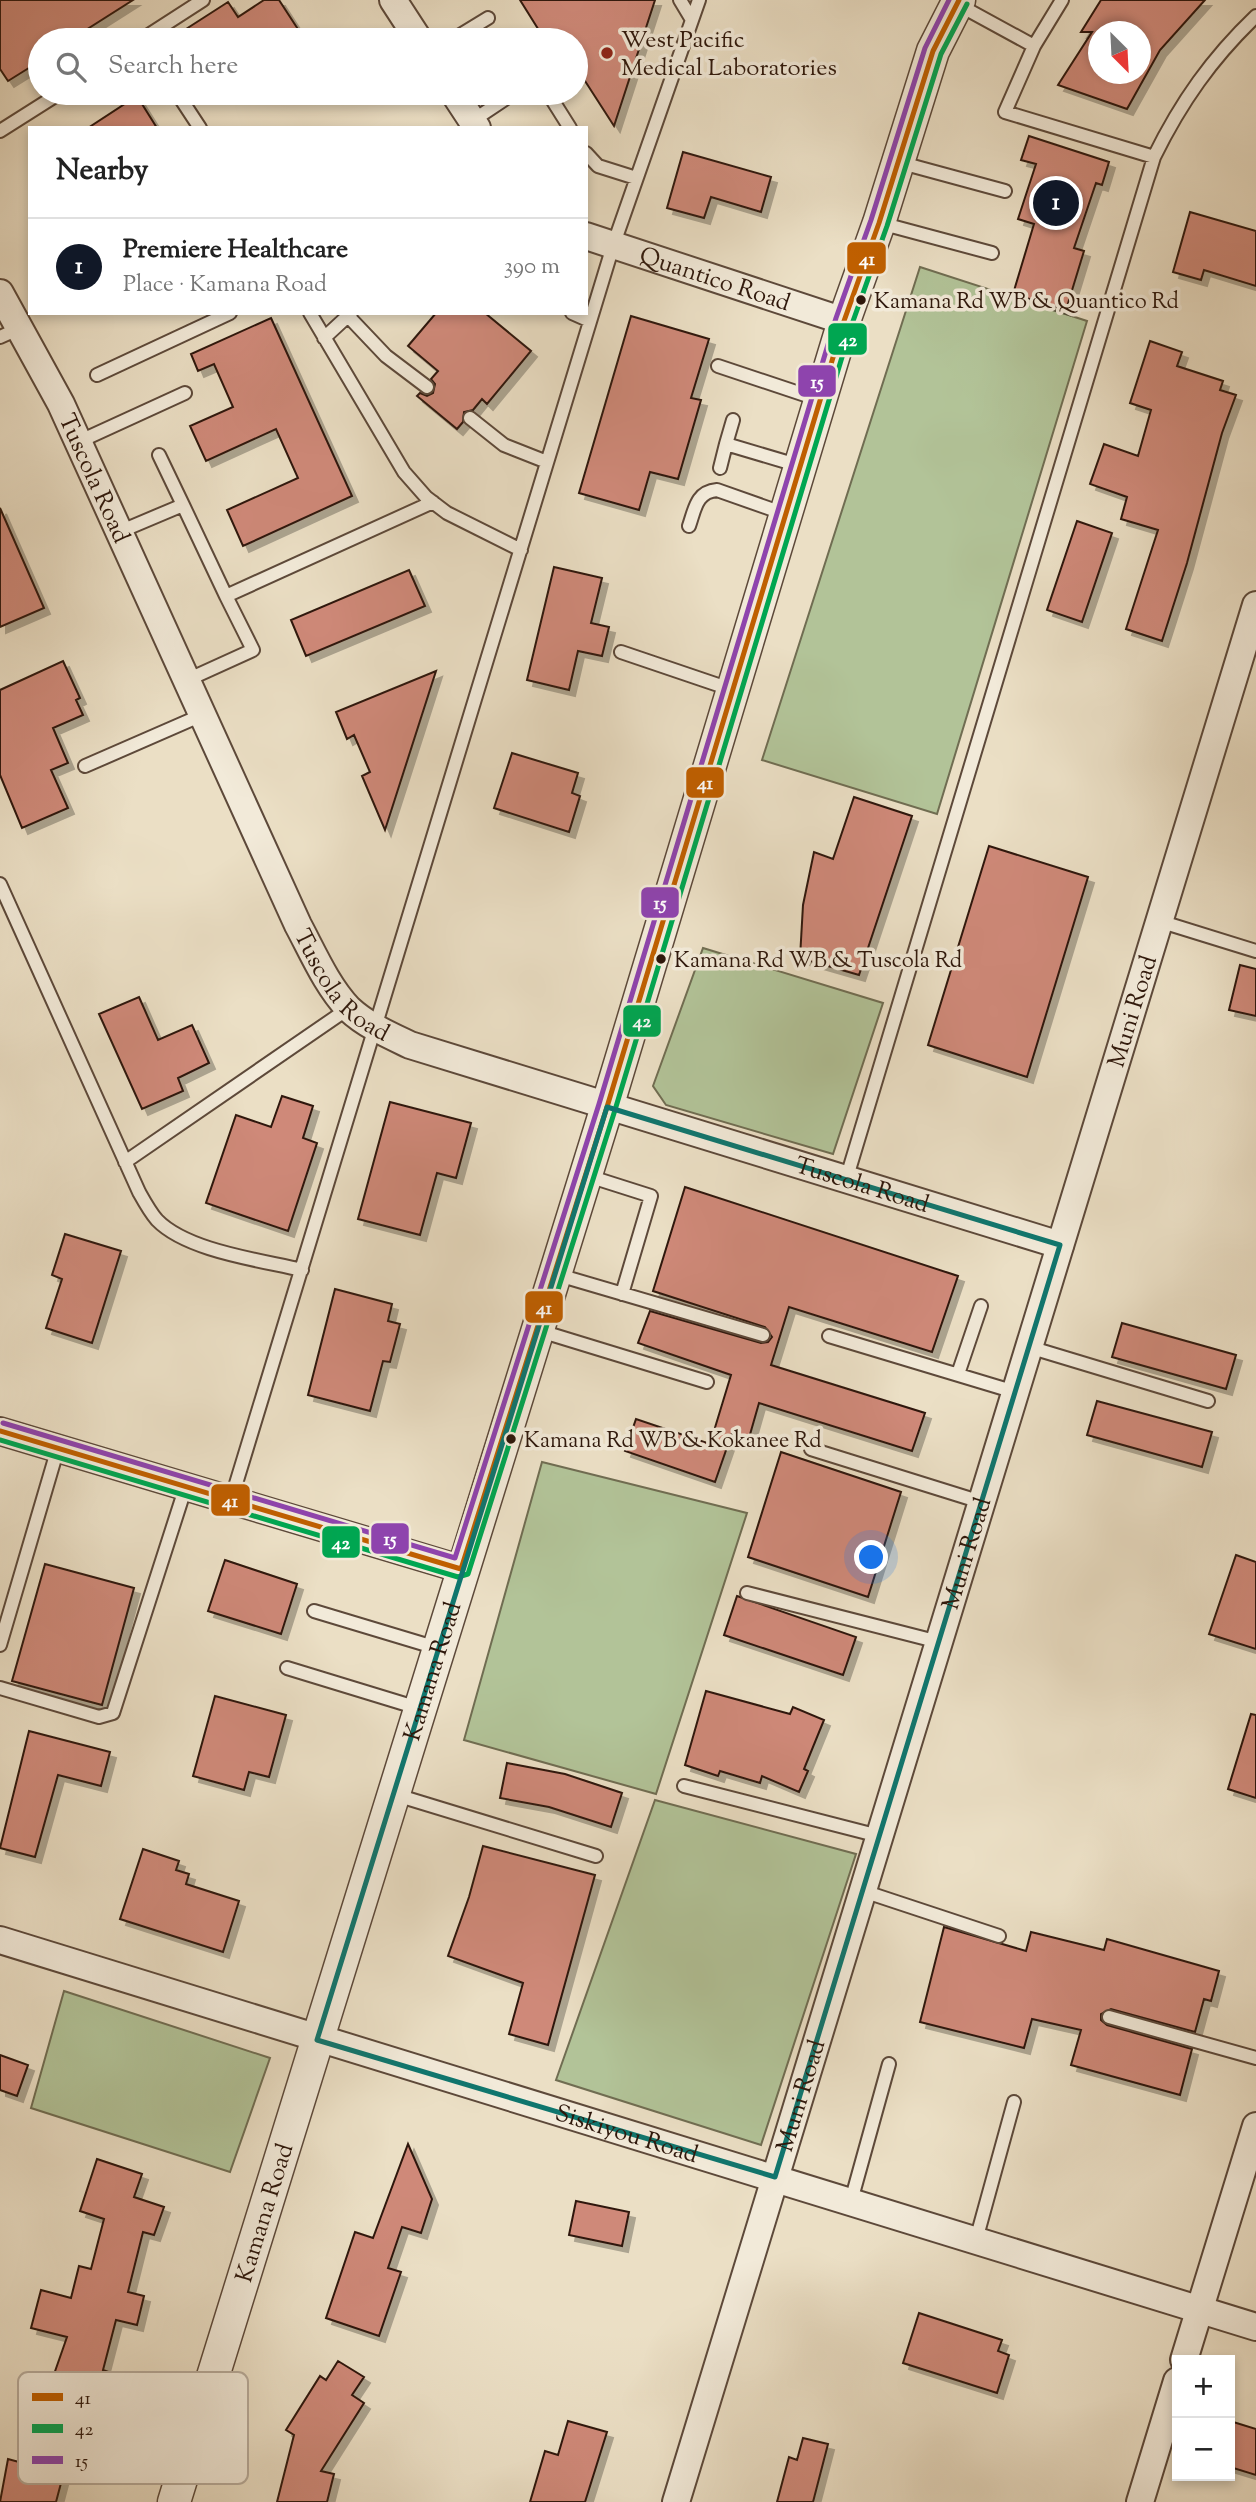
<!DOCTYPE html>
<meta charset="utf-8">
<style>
:root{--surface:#fff;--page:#f6f6f6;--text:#222;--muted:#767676;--line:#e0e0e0;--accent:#111827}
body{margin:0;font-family:"Sorts Mill Goudy",serif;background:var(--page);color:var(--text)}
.controls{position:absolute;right:21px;bottom:21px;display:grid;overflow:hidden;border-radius:0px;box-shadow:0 4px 10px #0003}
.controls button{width:63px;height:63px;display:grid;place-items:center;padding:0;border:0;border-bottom:2px solid var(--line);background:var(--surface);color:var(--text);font:35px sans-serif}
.compass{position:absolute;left:1088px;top:21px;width:63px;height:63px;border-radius:50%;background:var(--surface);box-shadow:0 4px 10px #0003;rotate:156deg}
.you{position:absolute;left:872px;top:1558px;width:24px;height:24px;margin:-18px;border:5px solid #fff;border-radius:50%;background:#1a73e8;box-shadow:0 0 0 10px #1a73e833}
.badge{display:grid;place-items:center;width:46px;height:46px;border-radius:50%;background:var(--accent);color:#fff;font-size:23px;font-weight:700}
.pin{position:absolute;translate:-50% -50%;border:4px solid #fff;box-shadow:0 2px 7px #0006}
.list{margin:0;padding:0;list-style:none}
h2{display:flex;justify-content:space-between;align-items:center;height:91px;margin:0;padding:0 28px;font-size:30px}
h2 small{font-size:23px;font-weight:400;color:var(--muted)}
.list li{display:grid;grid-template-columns:46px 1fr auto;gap:21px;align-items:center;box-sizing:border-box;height:98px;padding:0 28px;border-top:2px solid var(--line)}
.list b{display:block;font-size:26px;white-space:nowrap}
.list p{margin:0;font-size:23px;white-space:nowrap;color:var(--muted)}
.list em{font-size:23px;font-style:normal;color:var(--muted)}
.icon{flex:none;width:38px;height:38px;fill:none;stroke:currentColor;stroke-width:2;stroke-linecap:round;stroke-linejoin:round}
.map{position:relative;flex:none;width:1256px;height:2502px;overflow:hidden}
.search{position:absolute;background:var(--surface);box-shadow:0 4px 10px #0003;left:28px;top:28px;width:560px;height:77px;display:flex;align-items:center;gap:18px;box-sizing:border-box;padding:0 24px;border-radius:38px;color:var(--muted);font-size:26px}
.panel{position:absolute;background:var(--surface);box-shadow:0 4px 10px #0003;left:28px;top:126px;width:560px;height:189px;border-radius:0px}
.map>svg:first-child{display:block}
.green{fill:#b2c398;stroke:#706d52;stroke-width:2}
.building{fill:#cf8979;stroke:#2e170b;stroke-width:2;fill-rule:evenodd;filter:url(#shadow)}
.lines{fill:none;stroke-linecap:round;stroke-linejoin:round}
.service-casing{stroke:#5d493a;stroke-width:16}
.minor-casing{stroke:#5d493a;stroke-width:30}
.tertiary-casing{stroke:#5d493a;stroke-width:35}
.service{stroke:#f2ead9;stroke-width:12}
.minor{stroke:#f2ead9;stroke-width:26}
.tertiary{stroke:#f2ead9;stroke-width:32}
.bus-1-casing{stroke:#f2ead9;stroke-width:10}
.bus-2-casing{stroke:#f2ead9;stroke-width:10}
.bus-3-casing{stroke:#f2ead9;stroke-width:10}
.bus-1{stroke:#bf5f00;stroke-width:5}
.bus-2{stroke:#00a651;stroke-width:5}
.bus-3{stroke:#8e44ad;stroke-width:5}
.marked{fill:none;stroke:#0f766e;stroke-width:5;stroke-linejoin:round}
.poi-dot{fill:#8f2418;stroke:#f2ead9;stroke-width:2.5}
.bus-dot{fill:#2e170b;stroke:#f2ead9;stroke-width:2.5}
.labels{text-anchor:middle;stroke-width:7;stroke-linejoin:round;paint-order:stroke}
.bus-label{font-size:22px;fill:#2e170b;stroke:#f2ead9;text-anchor:start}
.poi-label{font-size:24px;fill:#2e170b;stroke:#f2ead9;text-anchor:start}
.street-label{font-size:24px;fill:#2e170b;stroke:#f2ead9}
.key{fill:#f2ead9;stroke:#b7ab9b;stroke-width:2}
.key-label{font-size:19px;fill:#2e170b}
.line-badge{stroke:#f2ead9;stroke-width:2.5}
.badge-label{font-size:19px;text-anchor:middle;font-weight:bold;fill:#fff}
</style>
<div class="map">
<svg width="1256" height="2502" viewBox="0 0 1256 2502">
<defs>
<filter id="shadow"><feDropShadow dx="6" dy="6" stdDeviation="0" flood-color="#0004"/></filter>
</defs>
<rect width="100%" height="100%" fill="#ebdfc5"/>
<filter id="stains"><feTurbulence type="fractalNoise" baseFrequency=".00286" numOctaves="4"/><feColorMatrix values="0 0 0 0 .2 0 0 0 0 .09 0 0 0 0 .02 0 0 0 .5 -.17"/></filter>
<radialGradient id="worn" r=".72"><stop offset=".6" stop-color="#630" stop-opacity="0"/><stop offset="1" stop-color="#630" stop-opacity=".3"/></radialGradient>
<path class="green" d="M920 267 1087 321 937 814 762 760Z
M703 948 883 1003 833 1154 666 1105 653 1086Z
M542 1462 747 1513 656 1794 464 1740Z
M655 1800 856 1854 761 2145 556 2080Z
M64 1991 270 2058 230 2172 31 2108Z"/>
<path class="building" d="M0 0H133L70 40H40V61L8 81 0 69Z
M264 0H279L305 40H169L228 2 238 17Z
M520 0H655L614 126 576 67V40H545Z
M1101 0H1205L1160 50 1127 109 1058 85 1092 32H1081ZM1098 32H1140V74H1098Z
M137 96 157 128H88Z
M1029 136 1109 162 1102 185 1096 183 1074 248 1084 251 1066 310 1013 294 1034 224 1018 219 1036 164 1021 160Z
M683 152 771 177 761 212 711 197 704 218 667 208Z
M1190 212 1256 231V286L1204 270 1201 280 1173 272Z
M436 313H485L531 351 487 404 482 399 473 410 464 412 463 422 457 429 417 396 420 393 427 396 433 393 435 384 431 379 438 371 408 346Z
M631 316 709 339 691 398 701 400 678 479 650 472 639 510 579 493Z
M271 318 352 496 243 546 227 510 298 478 276 429 206 461 190 426 233 407 214 364 198 371 191 354Z
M1150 341 1182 352 1177 366 1223 381 1220 390 1236 395 1222 433 1187 563 1162 641 1126 629 1158 530 1121 519 1127 497 1090 484 1104 444 1138 456 1151 410 1130 403Z
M0 508 44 608 0 627Z
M1077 521 1112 533 1082 622 1047 610Z
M554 567 602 578 591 623 609 627 602 656 578 651 569 690 527 680Z
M409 570 425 606 306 656 291 620Z
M63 661 80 698 76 700 83 715 53 728 68 763 51 770 68 808 22 828 0 775V690Z
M436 671 385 830 362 776 370 772 354 735 347 739 336 712Z
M512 753 578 773 572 793 580 796 569 832 494 808Z
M854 797 912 816 859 975 800 958 803 905 814 852 833 859Z
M989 846 1088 877 1027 1077 928 1045Z
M1240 965 1256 969V1016L1229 1010Z
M139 997 158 1040 192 1025 209 1063 178 1078 183 1091 142 1109 99 1014Z
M282 1096 313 1106 303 1138 317 1143 288 1231 206 1203 236 1115 271 1127Z
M390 1102 471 1123 456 1178 437 1173 420 1235 358 1219Z
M685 1187 958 1276 932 1352 789 1307 771 1365 925 1413 912 1451 759 1403 749 1438 732 1433 715 1482 625 1451 636 1419 710 1444 731 1375 638 1343 650 1311 761 1343 768 1342 772 1337 765 1327 653 1291Z
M65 1234 121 1251 92 1343 46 1328 62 1279 52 1275Z
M335 1289 392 1304 388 1321 400 1324 390 1362 383 1361 370 1411 308 1395Z
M1122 1323 1236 1355 1226 1389 1112 1357Z
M1097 1401 1212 1432 1202 1467 1087 1435Z
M781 1452 901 1492 868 1597 748 1557Z
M1236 1555 1256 1562V1649L1209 1634Z
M225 1560 297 1584 281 1634 208 1611Z
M45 1564 134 1588 102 1705 12 1681Z
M737 1596 856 1637 843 1675 724 1635Z
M706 1691 790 1714 793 1707 824 1720 804 1769 808 1771 799 1792 762 1776 760 1783 720 1771 718 1776 685 1765Z
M215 1696 286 1715 269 1777 249 1772 244 1790 193 1776Z
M1251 1714 1256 1715V1798L1228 1789Z
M29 1731 110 1752 101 1786 58 1775 35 1857 0 1848Z
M507 1763 565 1774 622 1793 611 1827 549 1807 500 1798Z
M483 1846 595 1875 548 2045 509 2034 523 1983 448 1956 469 1897Z
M143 1849 179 1861 176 1870 189 1874 186 1884 239 1901 223 1952 120 1919Z
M944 1927 1026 1951 1031 1932 1104 1950 1107 1939 1219 1971 1211 2001 1204 1999 1195 2032 1111 2009 1101 2014V2020L1107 2025 1192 2049 1180 2095 1071 2065 1081 2030 1032 2019 1024 2048 920 2022Z
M0 2055 28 2065 17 2096 0 2090Z
M408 2144 432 2199 421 2233 402 2227 388 2268 401 2272 379 2336 326 2318 355 2232 373 2238Z
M97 2159 142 2174 134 2197 164 2207 154 2235 143 2232 128 2292 144 2296 137 2325 116 2320 103 2370 120 2376 93 2456 70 2449 56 2502H0L8 2459 41 2468 56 2426 38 2420 67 2337 31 2328 41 2290 71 2298 79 2266 91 2269 104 2219 80 2211Z
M576 2201 629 2212 622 2246 569 2235Z
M919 2313 1002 2340 998 2351 1009 2355 997 2393 903 2363Z
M338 2361 364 2377 352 2395 364 2403 321 2471 334 2474 327 2502H277L294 2435 286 2430 320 2376 326 2380Z
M568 2421 607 2432 585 2502H530L545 2451 558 2455Z
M1230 2421 1256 2429V2475L1230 2467Z
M803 2438 828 2444 813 2502H777L789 2457 797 2460Z"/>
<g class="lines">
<g class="service-casing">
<path id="service" d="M680 0 692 20
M957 4 1034 46 1062 0
M141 40 203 0
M452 40 488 18
M1034 46 1005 112 1154 157
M177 93 200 128
M548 93 570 128
M472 121 514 93
M0 131 60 93
M586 153 598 166 636 178
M898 162 1005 191
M880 223 992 253
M310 313 404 472 426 497 447 513 521 550
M572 313 590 321
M348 316 386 356 427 387
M0 337 20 328
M324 338 351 313
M718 366 820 400
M97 375 230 313
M470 418 504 445 547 462
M733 420 726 444 800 466
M78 442 185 393
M159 455 183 505
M720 468 726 444
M689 526C695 509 696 492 717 490L785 514
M119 532 183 505 226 596 433 502
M621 652 733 690
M187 680 253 650 226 596
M85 766 202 715
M0 884 139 1192C144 1201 150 1212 157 1220 187 1251 260 1260 302 1270
M1159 921 1256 951
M125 1162 349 1008
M585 1175 651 1196 622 1294
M846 1180 1154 157C1181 102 1212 58 1256 16
M555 1274 763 1335
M537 1330 707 1382
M829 1336 1015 1392
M1029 1347 1208 1401
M958 1374 981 1306
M811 1449 981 1502
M231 1500 613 246 699 0
M747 1593 939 1642
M314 1611 437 1648
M0 1645 58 1448
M287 1668 418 1708
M0 1688 99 1717 113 1713 186 1486
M684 1786 879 1836
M393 1794 596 1856
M863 1891 999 1936
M1109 2017 1256 2058
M851 2201 889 2064
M976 2240 1014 2102"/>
</g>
<g class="minor-casing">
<g id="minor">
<path d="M393 0 419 40"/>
<path d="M454 93 477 128"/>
<path id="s1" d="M586 236 844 321"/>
<path id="s2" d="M0 293 61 404 298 925C313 953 327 986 349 1009 366 1025 389 1035 410 1045L1060 1245"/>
<path d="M0 1431 461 1569"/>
<path id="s3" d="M0 1940 1256 2327"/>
<path d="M1184 2360 1256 2126"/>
<path id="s4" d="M676 2502 1256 605"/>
<path d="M1140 2502 1177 2381"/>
</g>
</g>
<g class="tertiary-casing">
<g id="tertiary">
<path id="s5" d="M174 2502 607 1107 844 321 879 223 933 51 959 0"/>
</g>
</g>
<use href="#service" class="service"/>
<use href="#minor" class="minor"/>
<use href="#tertiary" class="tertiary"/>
<g class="bus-1-casing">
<path id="bus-1" d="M0 1431 461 1569
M461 1569 607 1107 844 321 879 223 933 51 959 0"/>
</g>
<g class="bus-2-casing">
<path id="bus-2" d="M0 1440 458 1577 468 1574 615 1110 852 324 887 226 941 54 967 4"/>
</g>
<g class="bus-3-casing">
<path id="bus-3" d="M3 1423 455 1558 599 1104 836 318 871 220 925 48 949 0"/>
</g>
<use href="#bus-1" class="bus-1"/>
<use href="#bus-2" class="bus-2"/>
<use href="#bus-3" class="bus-3"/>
</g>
<path class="marked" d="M607 1107 1060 1245 775 2177 317 2040Z"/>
<circle class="poi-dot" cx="607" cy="53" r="7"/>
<g class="bus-dot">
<circle cx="861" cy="300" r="6"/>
<circle cx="661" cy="959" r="6"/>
<circle cx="511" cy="1439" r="6"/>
</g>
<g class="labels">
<g class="bus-label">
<text x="874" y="308">Kamana Rd WB &amp; Quantico Rd</text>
<text x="674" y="967">Kamana Rd WB &amp; Tuscola Rd</text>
<text x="524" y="1447">Kamana Rd WB &amp; Kokanee Rd</text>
</g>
<g class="poi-label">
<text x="621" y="47">West Pacific<tspan x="621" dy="28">Medical Laboratories</tspan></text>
</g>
<g class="street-label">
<text dy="8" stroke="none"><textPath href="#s1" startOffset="136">Quantico Road</textPath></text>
<text dy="8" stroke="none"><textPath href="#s2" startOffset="208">Tuscola Road</textPath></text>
<text dy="8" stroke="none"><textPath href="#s2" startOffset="775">Tuscola Road</textPath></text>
<text dy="8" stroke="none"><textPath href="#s4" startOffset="1559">Muni Road</textPath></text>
<text dy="8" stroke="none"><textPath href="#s2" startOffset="1342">Tuscola Road</textPath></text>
<text dy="8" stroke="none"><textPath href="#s4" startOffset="992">Muni Road</textPath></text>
<text dy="8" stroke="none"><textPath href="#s5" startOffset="870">Kamana Road</textPath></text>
<text dy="8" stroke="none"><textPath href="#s4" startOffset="425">Muni Road</textPath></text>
<text dy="8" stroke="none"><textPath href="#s3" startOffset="656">Siskiyou Road</textPath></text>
<text dy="8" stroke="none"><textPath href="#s5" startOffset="303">Kamana Road</textPath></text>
</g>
</g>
<rect x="18" y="2372" width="230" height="112" rx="10" class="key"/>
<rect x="32" y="2393" width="31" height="8" fill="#bf5f00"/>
<rect x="32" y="2424" width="31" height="9" fill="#00a651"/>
<rect x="32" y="2456" width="31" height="8" fill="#8e44ad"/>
<g class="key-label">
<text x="75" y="2404">41</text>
<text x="75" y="2435">42</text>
<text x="75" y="2467">15</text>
</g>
<g class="line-badge">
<rect x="846" y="241" width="41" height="34" rx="7" fill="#bf5f00"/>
<rect x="827" y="322" width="41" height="34" rx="7" fill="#00a651"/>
<rect x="797" y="364" width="40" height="34" rx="7" fill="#8e44ad"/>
<rect x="685" y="766" width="40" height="33" rx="7" fill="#bf5f00"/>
<rect x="640" y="886" width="40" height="33" rx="7" fill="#8e44ad"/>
<rect x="622" y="1004" width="40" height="34" rx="7" fill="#00a651"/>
<rect x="524" y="1290" width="40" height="34" rx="7" fill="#bf5f00"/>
<rect x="210" y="1483" width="41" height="34" rx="7" fill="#bf5f00"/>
<rect x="370" y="1522" width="40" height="33" rx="7" fill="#8e44ad"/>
<rect x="321" y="1525" width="40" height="34" rx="7" fill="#00a651"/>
</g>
<g class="badge-label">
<text x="867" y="265">41</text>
<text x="848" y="346">42</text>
<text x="817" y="388">15</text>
<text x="705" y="789">41</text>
<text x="660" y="909">15</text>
<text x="642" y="1027">42</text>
<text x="544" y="1314">41</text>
<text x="230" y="1507">41</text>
<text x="390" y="1545">15</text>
<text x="341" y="1549">42</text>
</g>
<rect width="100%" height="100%" filter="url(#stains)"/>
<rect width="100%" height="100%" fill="url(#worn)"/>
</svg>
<div class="controls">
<button>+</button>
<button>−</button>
</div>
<svg class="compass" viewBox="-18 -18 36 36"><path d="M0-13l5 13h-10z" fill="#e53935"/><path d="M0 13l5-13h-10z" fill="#767676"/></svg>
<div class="you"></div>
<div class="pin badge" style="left:1056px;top:203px">1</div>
<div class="search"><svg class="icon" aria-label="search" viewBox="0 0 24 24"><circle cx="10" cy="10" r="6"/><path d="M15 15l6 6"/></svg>Search here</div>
<section class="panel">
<h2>Nearby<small></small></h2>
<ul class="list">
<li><span class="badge">1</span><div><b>Premiere Healthcare</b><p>Place · Kamana Road</p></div><em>390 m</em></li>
</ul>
</section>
</div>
